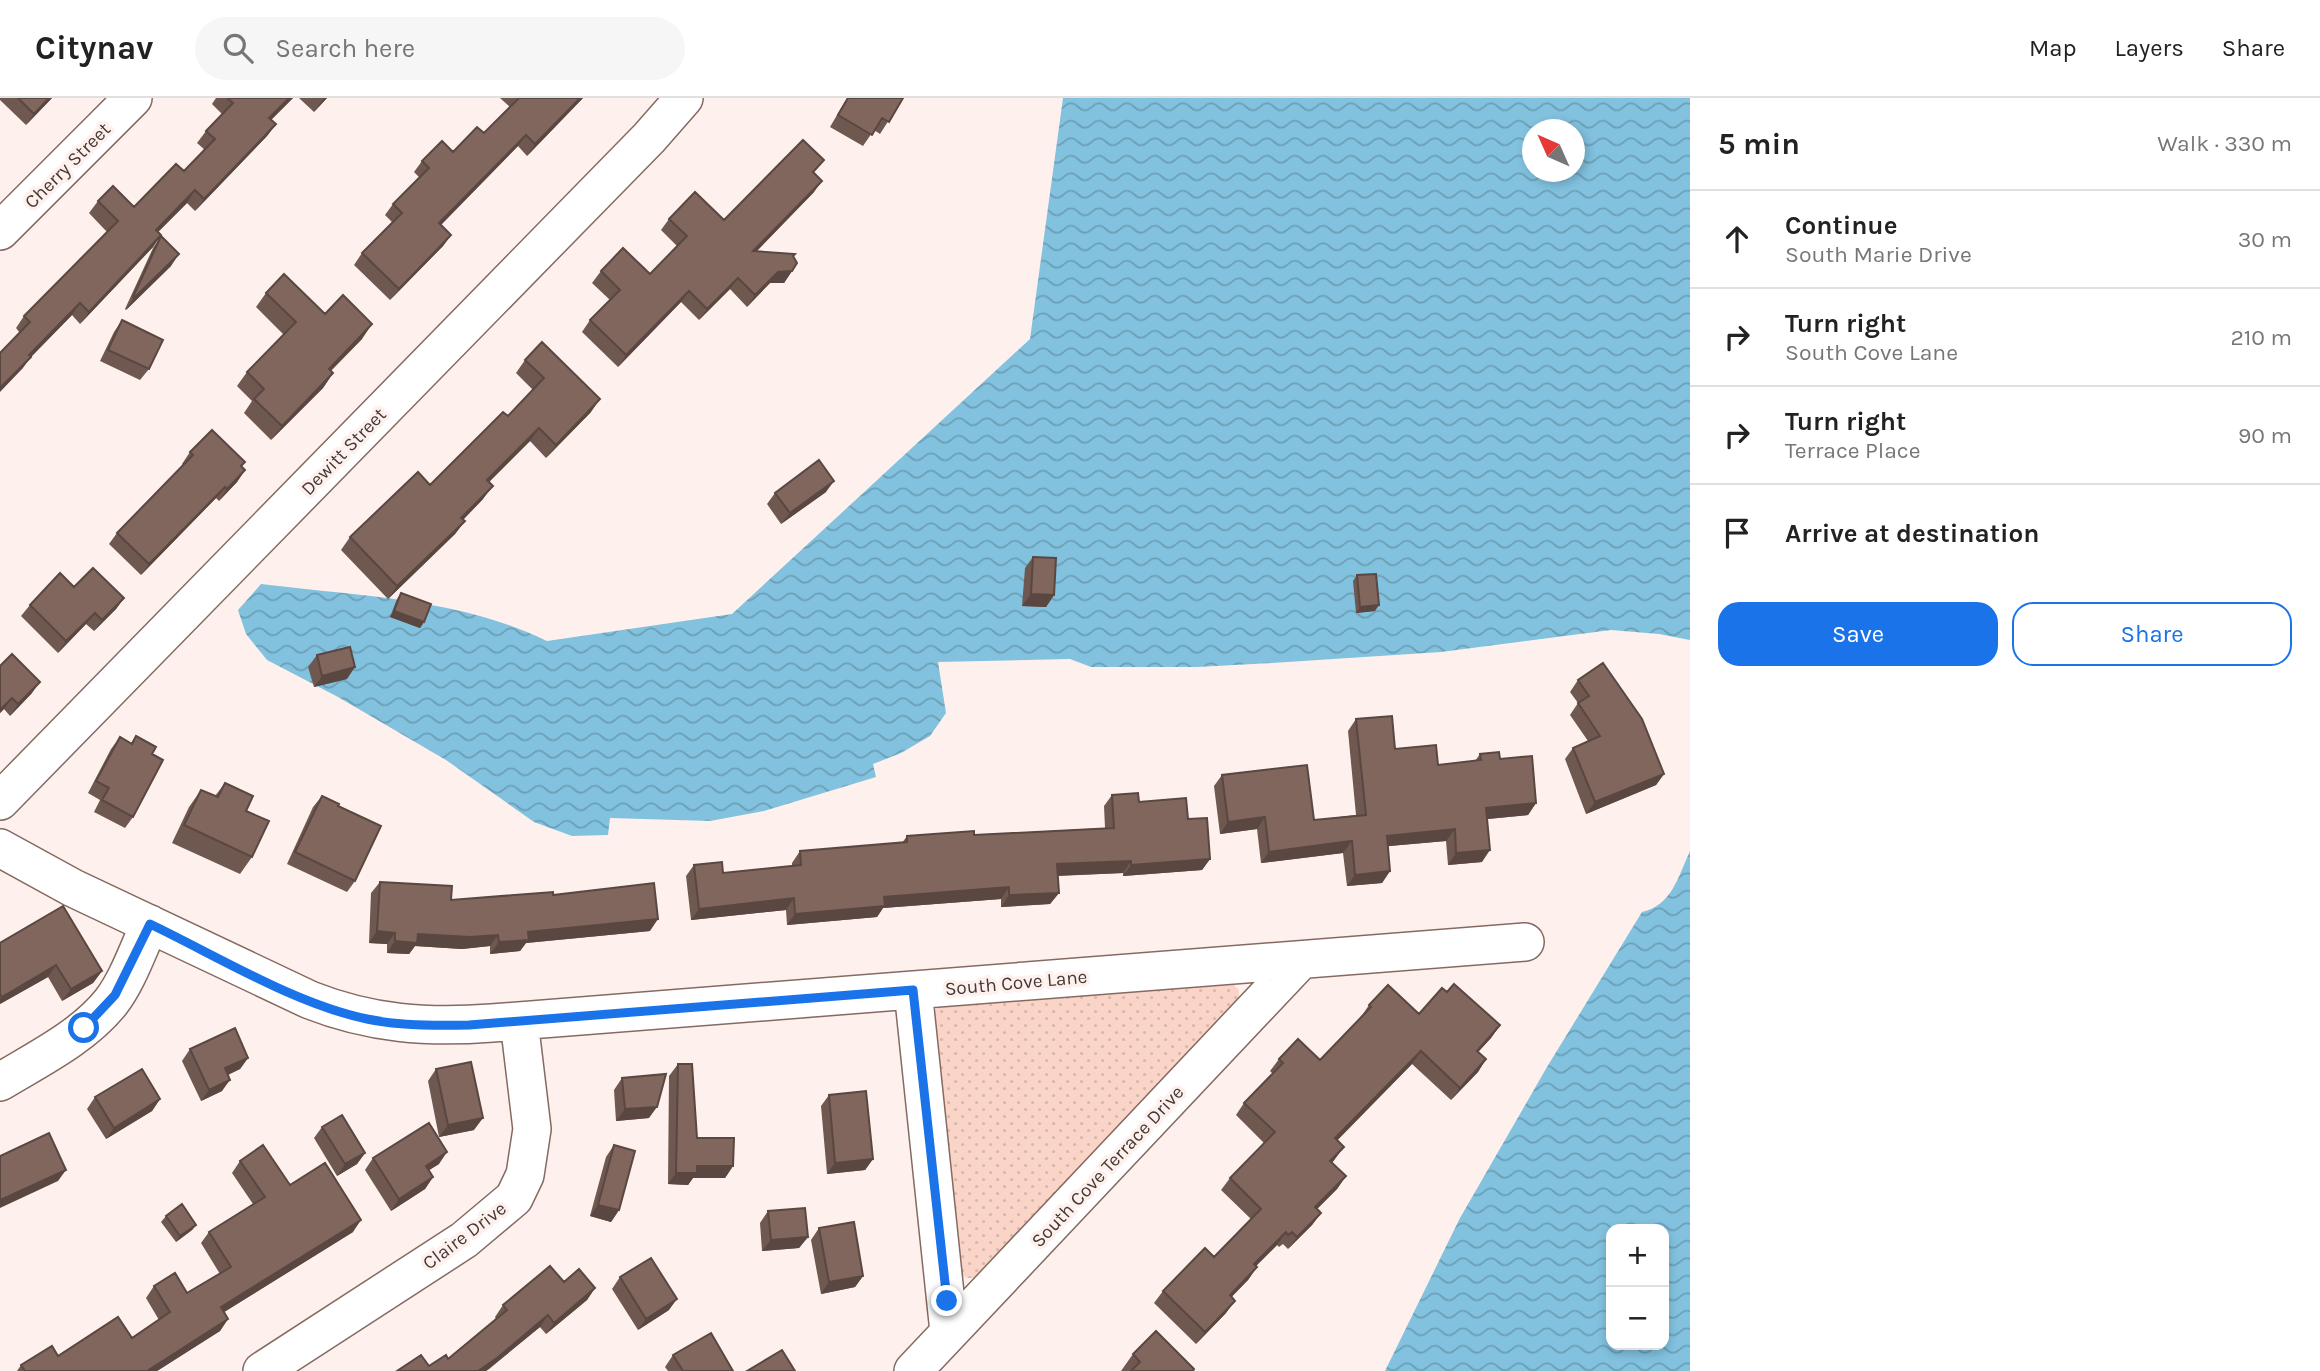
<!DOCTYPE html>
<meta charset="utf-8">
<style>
:root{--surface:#fff;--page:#f6f6f6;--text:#222;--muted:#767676;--line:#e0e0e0;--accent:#1a73e8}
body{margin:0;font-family:Karla,sans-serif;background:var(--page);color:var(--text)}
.controls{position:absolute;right:21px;bottom:21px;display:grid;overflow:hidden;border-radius:14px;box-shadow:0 4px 10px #0003}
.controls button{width:63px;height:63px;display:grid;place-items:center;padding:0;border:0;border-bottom:2px solid var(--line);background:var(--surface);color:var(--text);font:35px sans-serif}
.compass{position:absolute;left:1522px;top:21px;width:63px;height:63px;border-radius:50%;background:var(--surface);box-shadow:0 4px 10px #0003;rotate:315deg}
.stop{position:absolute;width:21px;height:21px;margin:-16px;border:5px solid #1a73e8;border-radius:50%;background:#fff}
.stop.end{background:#1a73e8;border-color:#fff;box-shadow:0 2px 7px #0008}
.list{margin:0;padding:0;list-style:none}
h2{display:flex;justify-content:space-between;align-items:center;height:91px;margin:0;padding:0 28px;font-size:30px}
h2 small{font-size:23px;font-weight:400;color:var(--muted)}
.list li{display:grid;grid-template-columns:46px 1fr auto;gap:21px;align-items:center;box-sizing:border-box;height:98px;padding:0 28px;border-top:2px solid var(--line)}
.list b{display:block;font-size:26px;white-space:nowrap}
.list p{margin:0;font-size:23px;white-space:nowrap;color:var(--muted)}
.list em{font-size:23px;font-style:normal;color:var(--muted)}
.actions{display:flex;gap:14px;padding:21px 28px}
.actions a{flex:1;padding:16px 0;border:2px solid var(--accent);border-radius:21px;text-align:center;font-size:24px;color:var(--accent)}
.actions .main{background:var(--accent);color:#fff}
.icon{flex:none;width:38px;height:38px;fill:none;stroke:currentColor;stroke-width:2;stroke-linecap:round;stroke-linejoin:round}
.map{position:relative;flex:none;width:1690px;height:1273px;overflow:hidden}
header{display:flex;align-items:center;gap:42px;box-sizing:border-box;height:98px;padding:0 35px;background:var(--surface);border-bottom:2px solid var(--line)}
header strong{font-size:33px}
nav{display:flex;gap:38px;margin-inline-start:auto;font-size:24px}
.search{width:490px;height:63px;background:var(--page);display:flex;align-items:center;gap:18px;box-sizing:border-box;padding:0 24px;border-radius:38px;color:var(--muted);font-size:26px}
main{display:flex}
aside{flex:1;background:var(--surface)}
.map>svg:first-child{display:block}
.park{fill:url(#park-dots)}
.water{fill:url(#water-waves);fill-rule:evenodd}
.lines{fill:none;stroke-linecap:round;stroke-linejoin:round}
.minor-casing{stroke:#856a61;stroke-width:40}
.minor{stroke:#fff;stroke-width:37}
.wall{fill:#6e5850}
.shaded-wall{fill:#5a4741}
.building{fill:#80665d;stroke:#5a4741;stroke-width:2}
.route{stroke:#1a73e8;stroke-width:9}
.labels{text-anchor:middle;stroke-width:7;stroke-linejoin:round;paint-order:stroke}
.street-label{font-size:19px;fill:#443834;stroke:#fef1ed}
</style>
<header>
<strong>Citynav</strong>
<div class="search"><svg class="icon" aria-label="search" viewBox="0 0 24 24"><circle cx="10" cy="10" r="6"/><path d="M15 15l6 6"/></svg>Search here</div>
<nav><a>Map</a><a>Layers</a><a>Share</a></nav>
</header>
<main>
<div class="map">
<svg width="1690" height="1273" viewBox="0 0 1690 1273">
<defs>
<pattern id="park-dots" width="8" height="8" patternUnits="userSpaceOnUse" patternTransform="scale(1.75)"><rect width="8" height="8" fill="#fad5c7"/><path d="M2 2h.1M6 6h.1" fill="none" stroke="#d8b8ac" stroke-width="1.8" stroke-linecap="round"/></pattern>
<pattern id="water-waves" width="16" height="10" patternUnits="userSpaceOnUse" patternTransform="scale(1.75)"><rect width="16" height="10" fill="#82c2df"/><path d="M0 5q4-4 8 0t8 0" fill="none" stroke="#6c9fb6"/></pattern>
</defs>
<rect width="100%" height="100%" fill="#fef1ed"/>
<path class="park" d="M1232 885 1239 892V905L977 1180H967L962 1177 933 914 943 906Z"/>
<path class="water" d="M1063 0H1690V542L1659 536 1611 532 1441 554 1272 565 1197 569H1091L1070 561 938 564 946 615 930 638 901 655 873 666 876 679 764 713 710 723 610 720 608 737 572 738 534 724 446 662 338 599 267 562 246 536 238 512 261 486C357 498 459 500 547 543L732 516 1030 241ZM1532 32H1574V74H1532Z
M1690 753V1273H1385L1460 1120 1547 969 1642 814C1672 807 1678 779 1690 753ZM1611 1131H1664V1247H1611Z"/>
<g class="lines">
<g class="minor-casing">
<path id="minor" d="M0 133 133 0
M0 703 649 40 684 0
M0 750 73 790 310 902C371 926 427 930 492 925L1525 844
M913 892 949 1234
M0 984C38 961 83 939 111 904 128 882 138 851 150 826
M262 1273 464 1142 514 1100 525 1077 532 1031 519 923
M913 1273 1300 863"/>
</g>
<use href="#minor" class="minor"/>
</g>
<path class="wall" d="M0 0H52L26 27 0 2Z
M216 0H293L271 22 276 26 267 38 195 113 187 105 158 134 161 137 153 149 80 226 72 217 30 260 22 271 20 235 16 230 24 218 107 134 89 115 98 103 134 109 184 73 205 52 197 45 206 33 222 16 212 6Z
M299 0H327L314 14Z
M500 0H583L527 58 518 48 441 127 451 137 443 148 390 202 354 167 362 155 392 124 385 117 393 106 419 79 414 74 422 63 453 54 484 35 510 9Z
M847 0H903L880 36 874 32 863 48 830 29Z
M814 75V94L756 154 794 159 792 173 784 185H770L747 209 730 191 699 222 681 204 618 269 582 234 590 222 610 202 592 185 601 173 650 176 677 148 661 132 669 121 724 122Z
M161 138 171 168 126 212 125 211 153 150Z
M266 195 325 216 362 241 331 273 333 275 323 290 271 342 244 315 252 303 237 288 247 274 284 237 256 209Z
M122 222 149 271 140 282 100 263 114 234Z
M525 262 591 314 546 360 530 343 489 384 483 401 463 422 465 423 455 436 388 501 341 452 350 439 430 387 508 318 533 292 516 275Z
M190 354 245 364 241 369 245 372 237 384 219 403 216 400 141 477 109 446 117 435 183 367 182 366Z
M826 394 781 426 767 406 775 395Z
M1033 459 1054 497 1046 509 1022 508 1025 470Z
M1357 477 1375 513 1356 515 1353 483Z
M401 495 424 524 420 530 390 519 397 501Z
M124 500 116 511 94 533 86 526 58 555 21 518 30 507Z
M317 557 347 581 314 589 308 569Z
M0 568 32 595 10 618 4 611 0 615Z
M1578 582 1664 676 1656 687 1586 716 1565 661 1573 650 1588 643 1570 617 1578 605 1570 594Z
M1356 621 1395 651 1438 667 1475 663 1480 656 1500 661 1536 705 1528 717 1487 721 1482 764 1448 767 1446 743 1388 748 1390 773 1382 785 1347 788 1343 755 1261 765 1257 731 1220 736 1214 688 1222 677 1314 722 1356 717 1348 633Z
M136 638 152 656 133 719 125 730 94 714 100 702 88 695 111 651 120 639 131 645Z
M225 685 246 713 252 759 240 776 172 745 189 709 201 692 215 698Z
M1112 697 1139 704 1188 721 1210 761 1202 772 1123 778V775L1058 778 1059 795 1050 806 1001 809V801L883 810 877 819 787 827 786 812 691 822 686 778 694 767 723 775 792 768V765L800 753 902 745 907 738 974 737 1105 730 1104 708Z
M322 698 338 708 355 783 347 794 287 766 313 709Z
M380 784 451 802 553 797 650 833 526 845 520 853 490 856V848L462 851 415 848 409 856 387 855V846L369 845 371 795Z
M0 845 102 873 93 885 62 903 48 879 0 906Z
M1447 894 1500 927 1491 940 1478 954 1486 961 1478 974 1451 1002 1412 966 1337 1042 1335 1061 1332 1065 1346 1078 1337 1091 1317 1111 1321 1115 1312 1127 1288 1151 1283 1146 1279 1149 1277 1147 1256 1168 1257 1169 1248 1182 1231 1199 1226 1215 1196 1246 1154 1205 1163 1193 1214 1159 1251 1121 1221 1092 1230 1080 1264 1045 1236 1017 1244 1005 1273 976 1270 973 1279 961 1320 962 1361 919 1369 907 1419 916Z
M190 951 248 960 240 971 228 977 222 993 201 1003 182 963Z
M678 966 697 1040 733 1068 725 1080H693L688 1087 668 1086 669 978Z
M436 971 474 1032 439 1039 428 983Z
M622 980 649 1020 616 1023 614 992Z
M829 997 873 1061 865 1072 827 1076 821 1008Z
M95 999 160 1001 152 1013 106 1041 87 1011Z
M322 1029 365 1055 357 1066 337 1078 314 1040Z
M614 1047 619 1112 611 1124 590 1118 606 1059Z
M373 1060 439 1066 429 1072 433 1079 425 1091 391 1113 365 1072Z
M240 1063 290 1087 353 1134 224 1214 228 1221 220 1233 157 1273H17L21 1267 132 1240 159 1222 146 1200 154 1188 187 1195 220 1176 201 1145 209 1134 253 1106 232 1075Z
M768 1113 808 1139 799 1150 762 1153 760 1125Z
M166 1118 196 1127 192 1132 176 1144 161 1124Z
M819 1130 863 1178 855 1189 821 1196 811 1142Z
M620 1179 669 1212 638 1232 612 1191Z
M564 1184 595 1190 587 1202 546 1236 540 1229 486 1273H397L429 1268 448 1261 496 1221 495 1219 503 1207Z
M1133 1256 1193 1273H1121Z
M673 1257 733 1273H668L665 1269Z"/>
<path class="shaded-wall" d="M49 0H52L26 27 34 16Z
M289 0H293L261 32 269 20Z
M324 0H327L314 14Z
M580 0H583L527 58 535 46Z
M276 26 267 38 195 113 204 101Z
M526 37 518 48 431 137 439 125Z
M822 83 814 94 745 165 753 153Z
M195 92 187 105 148 144 156 132Z
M161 137 153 149 80 226 89 214Z
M451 137 443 148 390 202 399 191Z
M179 156 171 168 126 212 134 200Z
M792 173 784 185H770L747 209 755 197 778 174Z
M738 180 730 191 699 222 707 211Z
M689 193 681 204 618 269 626 257Z
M80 205 72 217 30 260 22 271 0 294V290L29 257Z
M372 226 362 241 318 285 329 271Z
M333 275 323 290 271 342 282 328Z
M600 301 591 314 546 360 556 347Z
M539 330 530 343 478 395 487 382Z
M245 372 237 384 219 403 227 391Z
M834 383 826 394 781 426 790 415Z
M493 388 483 401 452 433 461 420Z
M225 389 216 400 141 477 149 466Z
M465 423 455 436 388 501 397 488Z
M1031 496 1054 497 1046 509 1022 508Z
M124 500 116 511 94 533 102 522Z
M1379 507 1375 513 1356 515 1360 509Z
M394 513 424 524 420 530 390 519Z
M95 515 86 526 58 555 66 543Z
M355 569 347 581 314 589 322 578Z
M40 584 32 595 10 618 18 606Z
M12 600 4 611 0 615V612Z
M1664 676 1656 687 1586 716 1595 704Z
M1536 705 1528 717 1478 722 1486 710Z
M1265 719 1257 731 1220 736 1228 724Z
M1455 731 1446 743 1379 749 1387 738Z
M1352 743 1343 755 1261 765 1269 754Z
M1490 752 1482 764 1448 767 1456 755Z
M1210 761 1202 772 1123 778 1131 767Z
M1131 763 1123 775 1049 778 1057 766Z
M1390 773 1382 785 1347 788 1355 777Z
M1009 789 1001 801 883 810 877 819 787 827 795 816 884 799Z
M1059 795 1050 806 1001 809 1009 797Z
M794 800 786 812 691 822 699 811Z
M658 821 650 833 526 845 520 853 490 856 499 844 528 834Z
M377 833 395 835 387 846 369 845Z
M418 836 498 837 490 848 462 851 415 848 409 856 387 855 395 843Z
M56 867 48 879 0 906V901L2 899Z
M102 873 93 885 62 903 71 891Z
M1500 927 1491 940 1468 965 1477 953Z
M1421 953 1412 966 1327 1053 1335 1040Z
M248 960 240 971 216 982 225 970Z
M1486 961 1478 974 1451 1002 1460 990Z
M230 982 222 993 201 1003 209 992Z
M160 1001 152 1013 106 1041 114 1030Z
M657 1009 649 1020 616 1023 625 1011Z
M483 1020 474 1032 439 1039 448 1027Z
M1344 1049 1335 1061 1321 1076 1330 1063Z
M447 1054 439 1066 418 1079 426 1068Z
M365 1055 357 1066 337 1078 345 1066Z
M873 1061 865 1072 827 1076 835 1065Z
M697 1068H733L725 1080H693L688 1087 668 1086 676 1075Z
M66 1072 58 1083 0 1110V1102Z
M1346 1078 1337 1091 1306 1122 1315 1109Z
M433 1079 425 1091 391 1113 399 1101Z
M598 1107 619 1112 611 1124 590 1118Z
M1321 1115 1312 1127 1288 1151 1297 1139Z
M361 1122 353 1134 213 1221 221 1209Z
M196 1127 192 1132 176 1144 180 1138Z
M1286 1134 1277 1147 1245 1179 1254 1166Z
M808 1139 799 1150 762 1153 771 1142Z
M1257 1169 1248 1182 1221 1210 1230 1197Z
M863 1178 855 1189 821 1196 829 1184Z
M595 1190 587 1202 546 1236 554 1225Z
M677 1201 669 1212 638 1232 646 1221Z
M1235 1203 1226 1215 1196 1246 1205 1234Z
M548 1217 540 1229 489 1271 486 1273H478Z
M228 1221 220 1233 157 1273H147Z"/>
<path class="building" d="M18 0H49L34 16Z
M227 0H289L269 20 276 26 204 101 195 92 156 132 161 137 89 214 80 205 29 257 31 259 0 290V255L30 224 24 218 118 123 98 103 113 88 134 109 176 66 184 73 215 41 206 33 233 5Z
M519 0H580L535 46 526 37 439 125 451 137 399 191 362 155 402 115 393 106 429 70 422 63 442 43 453 54 477 29 484 35Z
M848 0H903L889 24 882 20 872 37 838 17Z
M803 42 824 62 813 74 822 83 753 153 795 156 793 158 797 165 792 173 778 174 755 197 738 180 707 211 689 193 626 257 590 222 620 192 601 173 623 150 650 176 687 138 669 121 695 94 724 122Z
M161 138 179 156 134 200 133 199Z
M284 176 325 216 343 197 372 226 329 271 333 275 282 328 254 301 264 291 247 274 296 224 266 195Z
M122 222 163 242 149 271 108 252Z
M542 244 600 301 556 347 539 330 487 382 493 388 461 420 465 423 397 488 350 439 418 374 430 387 503 314 508 318 544 280 525 262Z
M212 332 245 364 241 368 245 372 227 391 225 389 149 466 117 435 193 357 190 354Z
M819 362 834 383 790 415 775 395Z
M1033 459 1056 460 1054 497 1031 496Z
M93 470 124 500 102 522 95 515 66 543 30 507 60 475 74 489Z
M1376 476 1379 507 1360 509 1357 477Z
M401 495 431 506 424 524 394 513Z
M350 549 355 569 322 578 317 557Z
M12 556 40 584 18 606 12 600 0 612V568Z
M1603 565 1642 621 1664 676 1595 704 1573 650 1600 638 1578 605 1589 598 1578 582Z
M1392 618 1395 651 1436 647 1438 667 1481 662 1480 656 1499 654 1500 661 1532 658 1536 705 1486 710 1490 752 1456 755 1455 731 1387 738 1390 773 1355 777 1352 743 1269 754 1265 719 1228 724 1222 677 1307 667 1314 722 1366 717 1356 621Z
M136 638 156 649 152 656 163 662 133 719 102 702 109 690 96 683 120 639 132 646Z
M225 685 253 698 246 713 269 723 252 759 184 727 201 692 218 699Z
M1138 695 1139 704 1186 700 1188 721 1207 720 1210 761 1131 767V763L1057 766 1059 795 1009 797V789L884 799 885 808 795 816 794 800 699 811 694 767 722 764 723 775 801 767 800 753 907 744V738L974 733V737L1114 730 1112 697Z
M322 698 339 706 338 708 381 728 355 783 295 754Z
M380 784 452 788 451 802 553 794V797L654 785 658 821 528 834 529 842 499 844 498 837 470 839 418 836 417 845 395 843V835L377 833Z
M63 808 102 873 71 891 56 867 2 899 0 896V845Z
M1454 886 1500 927 1477 953 1486 961 1460 990 1421 953 1335 1040 1344 1049 1330 1063 1346 1078 1315 1109 1321 1115 1297 1139 1292 1134 1288 1137 1286 1134 1254 1166 1257 1169 1230 1197 1235 1203 1205 1234 1163 1193 1205 1150 1214 1159 1261 1111 1230 1080 1275 1034 1244 1005 1283 965 1279 961 1298 941 1320 962 1371 909 1369 907 1388 887 1419 916 1442 890 1447 894Z
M235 930 248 960 225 970 230 982 209 992 190 951Z
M471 964 483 1020 448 1027 436 971Z
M678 966H692L697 1040H734L733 1068H697V1075H676Z
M142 971 160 1001 114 1030 95 999Z
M666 976 657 1009 625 1011 622 980Z
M866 993 873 1061 835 1065 829 997Z
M342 1017 365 1055 345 1066 322 1029Z
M429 1025 447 1054 426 1068 433 1079 399 1101 373 1060Z
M49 1035 66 1072 0 1102V1058Z
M263 1047 290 1087 325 1065 361 1122 221 1209 228 1221 147 1273H25L21 1267 52 1248 58 1258 118 1219 132 1240 170 1214 154 1188 175 1175 187 1195 231 1169 209 1134 265 1099 240 1063Z
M614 1047 635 1053 619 1112 598 1107Z
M182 1106 196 1127 180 1138 166 1118Z
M805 1110 808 1139 771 1142 768 1113Z
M854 1124 863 1178 829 1184 819 1130Z
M651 1160 677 1201 646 1221 620 1179Z
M550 1168 564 1184 579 1171 595 1190 554 1225 548 1217 497 1260 478 1273H397L421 1257 429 1268 446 1257 448 1261 507 1212 503 1207Z
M1156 1233 1194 1271 1193 1273H1131L1140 1264 1133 1256Z
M711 1235 733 1273H683L673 1257Z
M782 1252 795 1273H747Z"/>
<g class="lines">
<path class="route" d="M84 930 115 897 150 826C217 858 295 906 367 921 400 928 435 928 469 927L913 892 947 1203"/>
</g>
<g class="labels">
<g class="street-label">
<text transform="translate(67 67) rotate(-45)" y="7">Cherry Street</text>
<text transform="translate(343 353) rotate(-46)" y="7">Dewitt Street</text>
<text transform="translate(1016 884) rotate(-5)" y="7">South Cove Lane</text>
<text transform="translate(1107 1068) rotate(-47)" y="7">South Cove Terrace Drive</text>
<text transform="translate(464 1137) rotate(-37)" y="7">Claire Drive</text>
</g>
</g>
</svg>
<div class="controls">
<button>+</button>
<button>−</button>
</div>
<svg class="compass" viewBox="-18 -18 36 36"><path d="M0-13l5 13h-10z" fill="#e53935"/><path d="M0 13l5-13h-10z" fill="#767676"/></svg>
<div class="stop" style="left:84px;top:930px"></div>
<div class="stop end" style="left:947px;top:1203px"></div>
</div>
<aside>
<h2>5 min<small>Walk · 330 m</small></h2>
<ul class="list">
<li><svg class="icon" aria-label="ahead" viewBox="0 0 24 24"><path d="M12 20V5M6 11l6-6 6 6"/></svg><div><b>Continue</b><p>South Marie Drive</p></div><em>30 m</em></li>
<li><svg class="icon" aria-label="right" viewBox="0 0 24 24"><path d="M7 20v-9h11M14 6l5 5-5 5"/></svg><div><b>Turn right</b><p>South Cove Lane</p></div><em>210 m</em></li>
<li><svg class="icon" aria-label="right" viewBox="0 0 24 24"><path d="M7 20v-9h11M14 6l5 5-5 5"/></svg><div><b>Turn right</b><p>Terrace Place</p></div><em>90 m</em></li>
<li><svg class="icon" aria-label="arrive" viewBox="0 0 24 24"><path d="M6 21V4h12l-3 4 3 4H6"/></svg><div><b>Arrive at destination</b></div></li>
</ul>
<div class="actions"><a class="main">Save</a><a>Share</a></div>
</aside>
</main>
